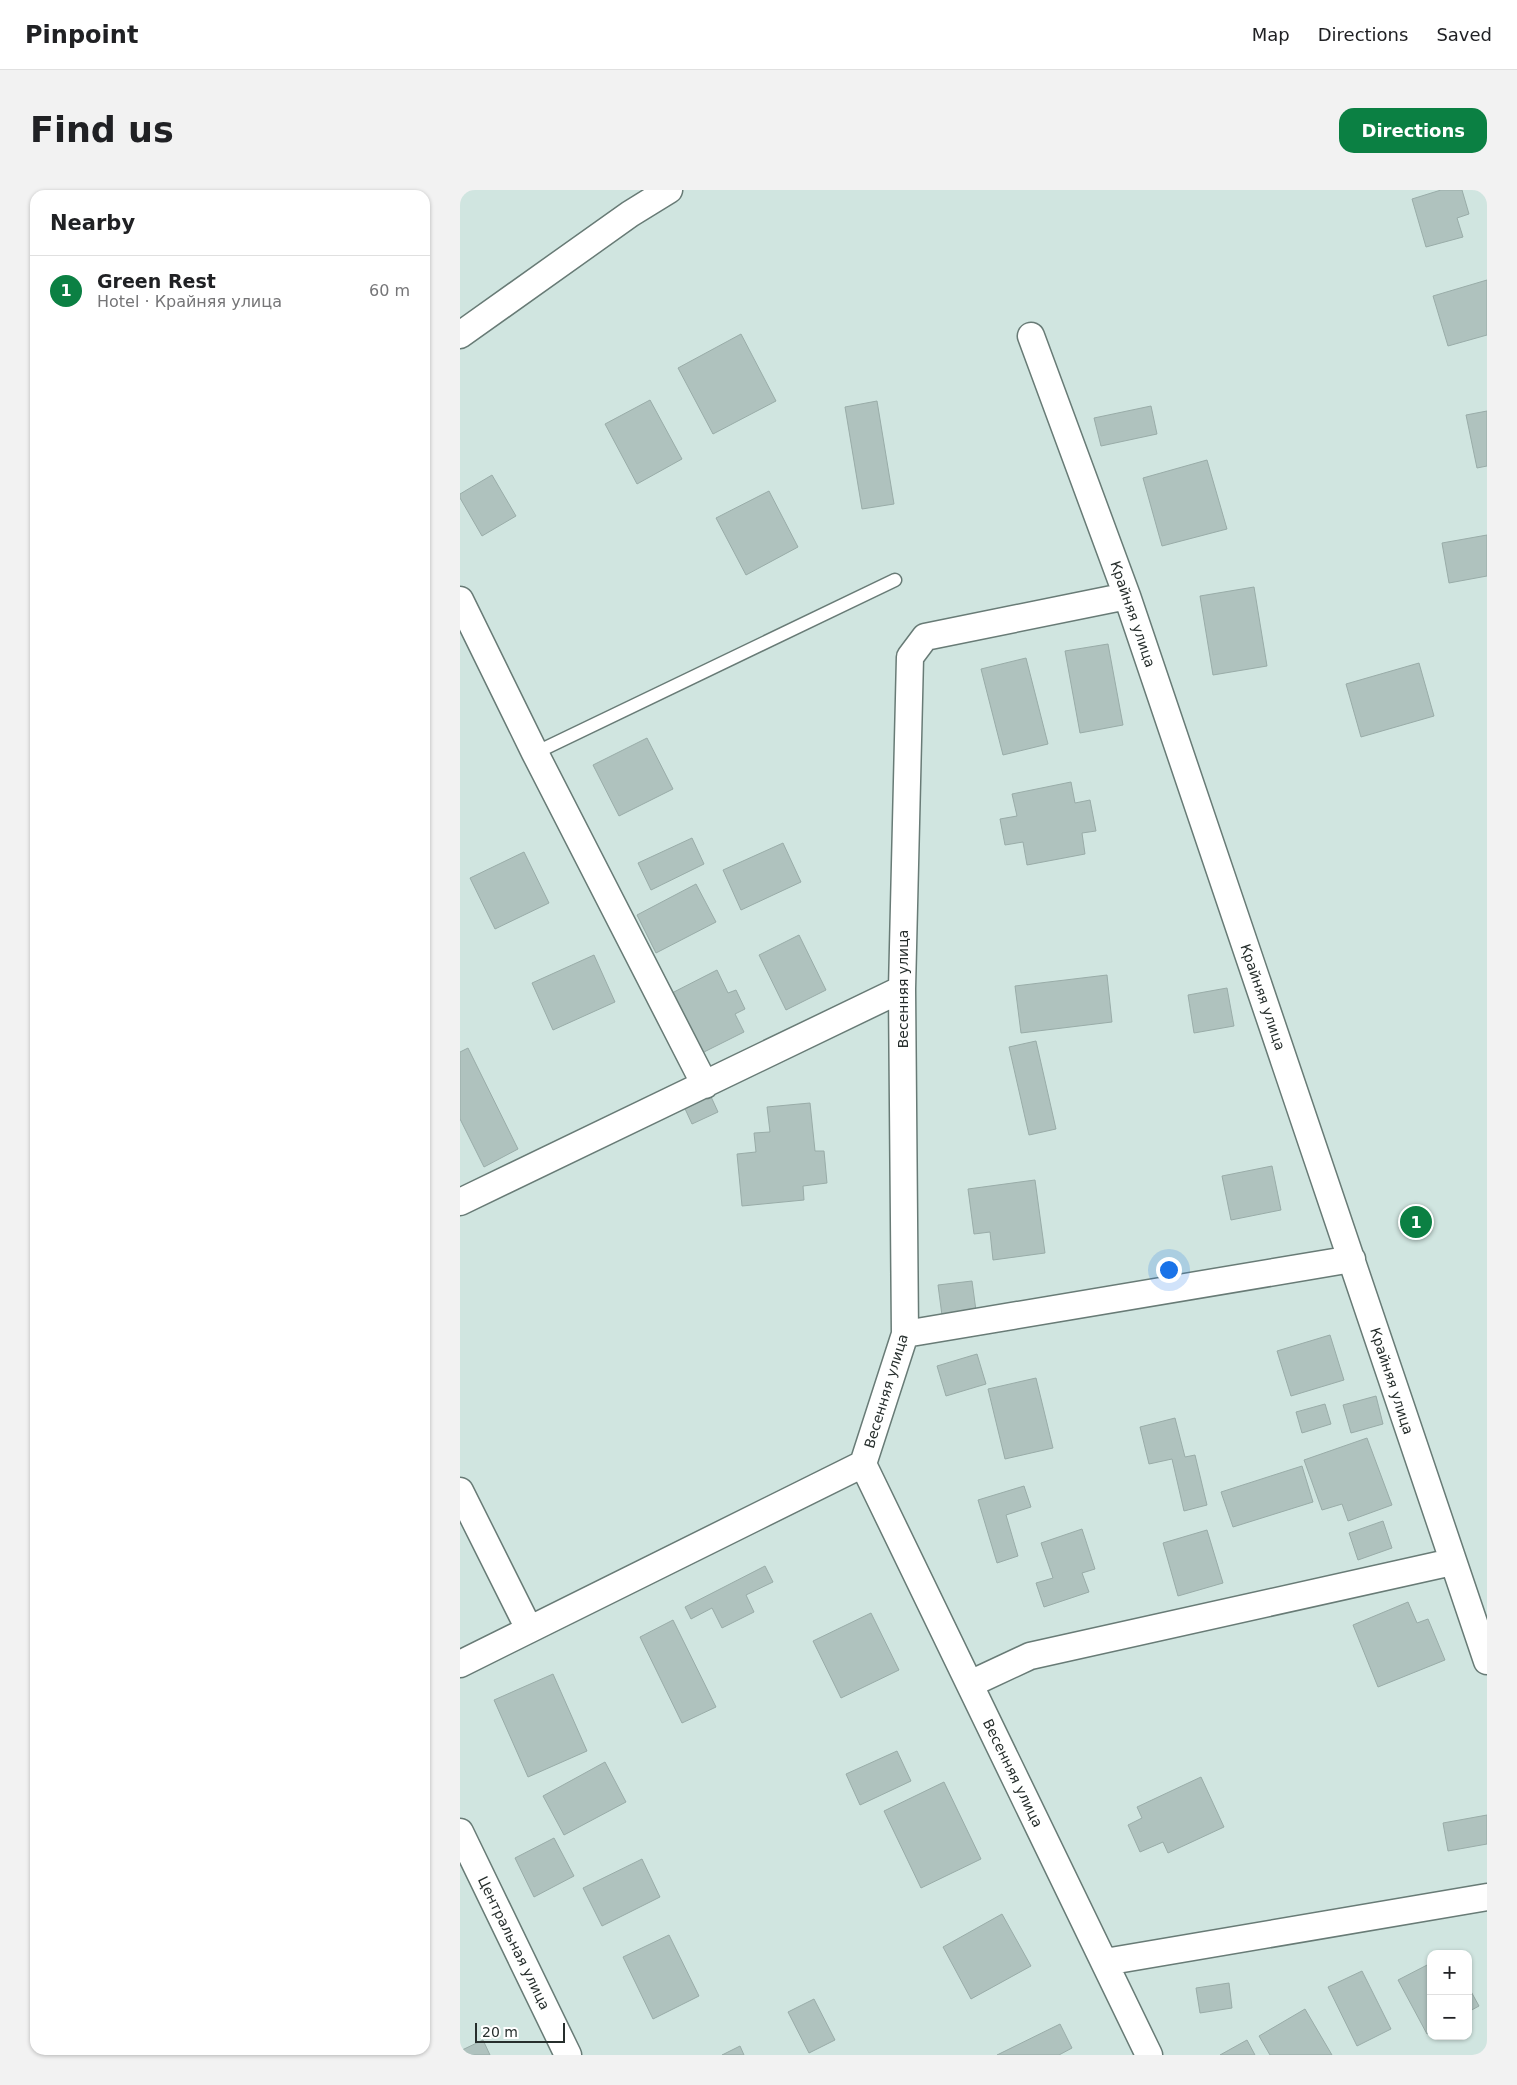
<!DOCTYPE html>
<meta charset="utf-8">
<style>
:root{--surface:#fff;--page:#f2f2f2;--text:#202124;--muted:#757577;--line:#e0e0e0;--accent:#0b8043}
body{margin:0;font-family:"DejaVu Sans",sans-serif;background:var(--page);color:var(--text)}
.controls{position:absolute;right:15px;bottom:15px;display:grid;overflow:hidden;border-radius:10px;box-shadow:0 1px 4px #0004}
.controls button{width:45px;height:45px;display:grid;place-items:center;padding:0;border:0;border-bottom:1px solid var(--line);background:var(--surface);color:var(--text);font:25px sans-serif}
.scale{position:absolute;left:15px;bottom:12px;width:90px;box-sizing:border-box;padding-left:5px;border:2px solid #262e2c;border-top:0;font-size:14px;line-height:18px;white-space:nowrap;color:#262e2c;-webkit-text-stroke:4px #fff;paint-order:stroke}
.you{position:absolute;left:708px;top:1079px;width:18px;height:18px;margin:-12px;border:4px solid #fff;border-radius:50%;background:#1a73e8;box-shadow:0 0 0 8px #1a73e833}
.badge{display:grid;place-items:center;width:32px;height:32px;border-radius:50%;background:var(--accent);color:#fff;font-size:16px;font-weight:700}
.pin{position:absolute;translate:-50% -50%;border:2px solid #fff;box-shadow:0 1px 5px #0006}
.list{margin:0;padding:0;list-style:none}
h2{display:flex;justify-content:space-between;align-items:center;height:65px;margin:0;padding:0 20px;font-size:21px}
h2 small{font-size:16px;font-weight:400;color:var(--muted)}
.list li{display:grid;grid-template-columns:32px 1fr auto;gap:15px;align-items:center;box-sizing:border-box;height:70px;padding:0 20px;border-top:1px solid var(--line)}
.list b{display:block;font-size:19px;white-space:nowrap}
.list p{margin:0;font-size:16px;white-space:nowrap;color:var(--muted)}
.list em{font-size:16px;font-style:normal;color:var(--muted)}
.map{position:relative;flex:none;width:1027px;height:1865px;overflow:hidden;border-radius:15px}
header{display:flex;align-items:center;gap:30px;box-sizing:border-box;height:70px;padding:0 25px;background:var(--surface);border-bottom:1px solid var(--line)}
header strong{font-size:24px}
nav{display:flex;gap:28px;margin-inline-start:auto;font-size:18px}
.intro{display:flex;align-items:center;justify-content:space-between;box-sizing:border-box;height:120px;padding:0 30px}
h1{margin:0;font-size:35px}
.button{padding:12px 22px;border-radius:15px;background:var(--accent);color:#fff;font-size:18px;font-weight:700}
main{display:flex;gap:30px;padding:0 30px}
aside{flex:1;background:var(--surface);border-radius:15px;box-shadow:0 1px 4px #0004}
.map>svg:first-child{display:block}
.building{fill:#afc2be;stroke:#99aca8}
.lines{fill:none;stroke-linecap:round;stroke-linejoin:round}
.lane-casing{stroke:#687b76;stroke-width:15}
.street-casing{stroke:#687b76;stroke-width:29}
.lane{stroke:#fff;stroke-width:12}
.street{stroke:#fff;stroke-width:26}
.labels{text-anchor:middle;stroke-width:4;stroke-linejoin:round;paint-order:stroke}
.street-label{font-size:14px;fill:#262e2c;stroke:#fff}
</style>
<header>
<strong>Pinpoint</strong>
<nav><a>Map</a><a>Directions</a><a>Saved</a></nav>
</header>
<div class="intro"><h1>Find us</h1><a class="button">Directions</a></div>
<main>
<aside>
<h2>Nearby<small></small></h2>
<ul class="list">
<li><span class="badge">1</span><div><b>Green Rest</b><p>Hotel · Крайняя улица</p></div><em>60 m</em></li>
</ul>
</aside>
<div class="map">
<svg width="1027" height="1865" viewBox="0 0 1027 1865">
<rect width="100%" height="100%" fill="#d0e5e0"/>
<path class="building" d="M981 0H1002L1009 24 997 28 1003 47 966 57 952 9Z
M1027 90V145L988 156 973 106Z
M281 144 316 211 253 244 218 178Z
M190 210 222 269 177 294 145 234Z
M417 211 434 314 402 319 385 217Z
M691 216 697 244 641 256 634 228Z
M1027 221V276L1017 278 1006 225Z
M747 270 767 339 702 356 683 288Z
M32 285 56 326 22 346 0 308V304Z
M309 301 338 357 286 385 256 328Z
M1027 345V386L989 393 982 353Z
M794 397 807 476 753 485 740 406Z
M648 454 663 535 620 543 605 461Z
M566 468 588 554 543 565 521 479Z
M959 473 974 526 901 547 886 494Z
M187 548 213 599 159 626 133 575Z
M611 592 615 613 630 610 636 641 622 643 625 664 567 675 563 652 545 655 540 629 557 626 552 604Z
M232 648 244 674 191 700 178 673Z
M323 653 341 692 281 720 263 680Z
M64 662 89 713 35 739 10 688Z
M236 694 256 732 196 763 177 725Z
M339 745 366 800 326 820 299 765Z
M134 765 155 812 93 840 72 793Z
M257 780 268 803 276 800 285 819 275 824 284 842 240 864 210 804Z
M647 785 652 832 561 843 555 796Z
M767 798 774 836 734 843 728 805Z
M576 851 596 939 569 945 549 857Z
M8 858 58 959 24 977 0 929V862Z
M247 898 258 922 232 934 221 910Z
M350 913 355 961H364L367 993 343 996 344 1010 282 1016 277 964 296 962 294 943 310 942 307 917Z
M812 976 821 1020 771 1030 762 986Z
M575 990 585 1063 533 1070 530 1042 514 1044 508 999Z
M512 1091 517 1128 483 1133 478 1095Z
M870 1145 884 1190 831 1206 817 1161Z
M517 1164 526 1194 486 1206 477 1176Z
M576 1188 593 1258 545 1269 528 1199Z
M916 1206 923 1234 891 1243 883 1215Z
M865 1214 871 1234 842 1243 836 1222Z
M715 1228 725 1267 735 1265 747 1315 724 1321 712 1269 689 1274 680 1237Z
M907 1248 932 1315 888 1331 882 1314 862 1320 844 1270Z
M842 1276 853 1312 773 1337 761 1302Z
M564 1296 571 1317 546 1325 558 1366 537 1373 518 1310Z
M923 1331 932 1358 898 1370 889 1343Z
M622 1339 635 1379 622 1383 629 1402 584 1417 576 1393 593 1388 581 1353Z
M747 1340 763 1393 718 1406 703 1353Z
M305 1376 313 1392 286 1405 294 1422 262 1438 252 1418 231 1429 225 1417Z
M948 1412 957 1433 968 1429 985 1470 918 1497 893 1435Z
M411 1423 439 1480 381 1508 353 1451Z
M213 1430 256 1517 222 1533 180 1447Z
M93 1484 127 1561 68 1587 34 1510Z
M437 1561 451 1591 400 1615 386 1584Z
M145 1572 166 1612 104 1645 83 1606Z
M741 1587 764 1637 708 1663 703 1652 680 1662 668 1635 682 1628 677 1617Z
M484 1592 521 1669 461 1698 424 1621Z
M1027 1625V1654L988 1661 983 1633Z
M94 1648 114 1686 74 1707 55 1668Z
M182 1669 200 1707 142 1736 123 1698Z
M542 1724 571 1776 511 1809 483 1757Z
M209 1745 239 1806 193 1829 163 1767Z
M971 1773V1842L967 1844 938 1790Z
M902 1781 931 1839 897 1856 868 1797Z
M769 1793 772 1818 740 1823 736 1798Z
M1008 1796 1019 1816 1008 1822Z
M354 1809 375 1850 349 1863 328 1822Z
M845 1819 872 1865H810L799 1846Z
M600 1834 612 1858 599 1865H537Z
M23 1850 30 1865H0V1861Z
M787 1850 795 1865H760Z
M280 1856 284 1865H262Z"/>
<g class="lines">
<g class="lane-casing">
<path id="lane" d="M75 563 435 390"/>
</g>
<g class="street-casing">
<path id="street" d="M0 145 170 24 209 0
M571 146 667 406 1027 1471
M667 406 465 447 450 467 442 799 445 1144 403 1274 689 1865
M0 410 75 563 245 895
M0 1012 442 799
M445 1144 892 1069
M0 1301 69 1439
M0 1474 403 1274
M510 1494 570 1466 992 1372
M0 1642 108 1865
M645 1772 1027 1707"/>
</g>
<use href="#lane" class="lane"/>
<use href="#street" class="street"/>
</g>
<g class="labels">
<g class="street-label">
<text transform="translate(673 424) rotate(71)" y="5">Крайняя улица</text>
<text transform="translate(443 799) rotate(-90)" y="5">Весенняя улица</text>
<text transform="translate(803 807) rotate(71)" y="5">Крайняя улица</text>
<text transform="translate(932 1191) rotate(72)" y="5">Крайняя улица</text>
<text transform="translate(426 1201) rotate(-73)" y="5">Весенняя улица</text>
<text transform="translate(553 1583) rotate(64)" y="5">Весенняя улица</text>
<text transform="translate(54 1753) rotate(64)" y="5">Центральная улица</text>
</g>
</g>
</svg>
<div class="controls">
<button>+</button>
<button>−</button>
</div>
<div class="scale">20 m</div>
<div class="you"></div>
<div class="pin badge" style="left:956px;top:1032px">1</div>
</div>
</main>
